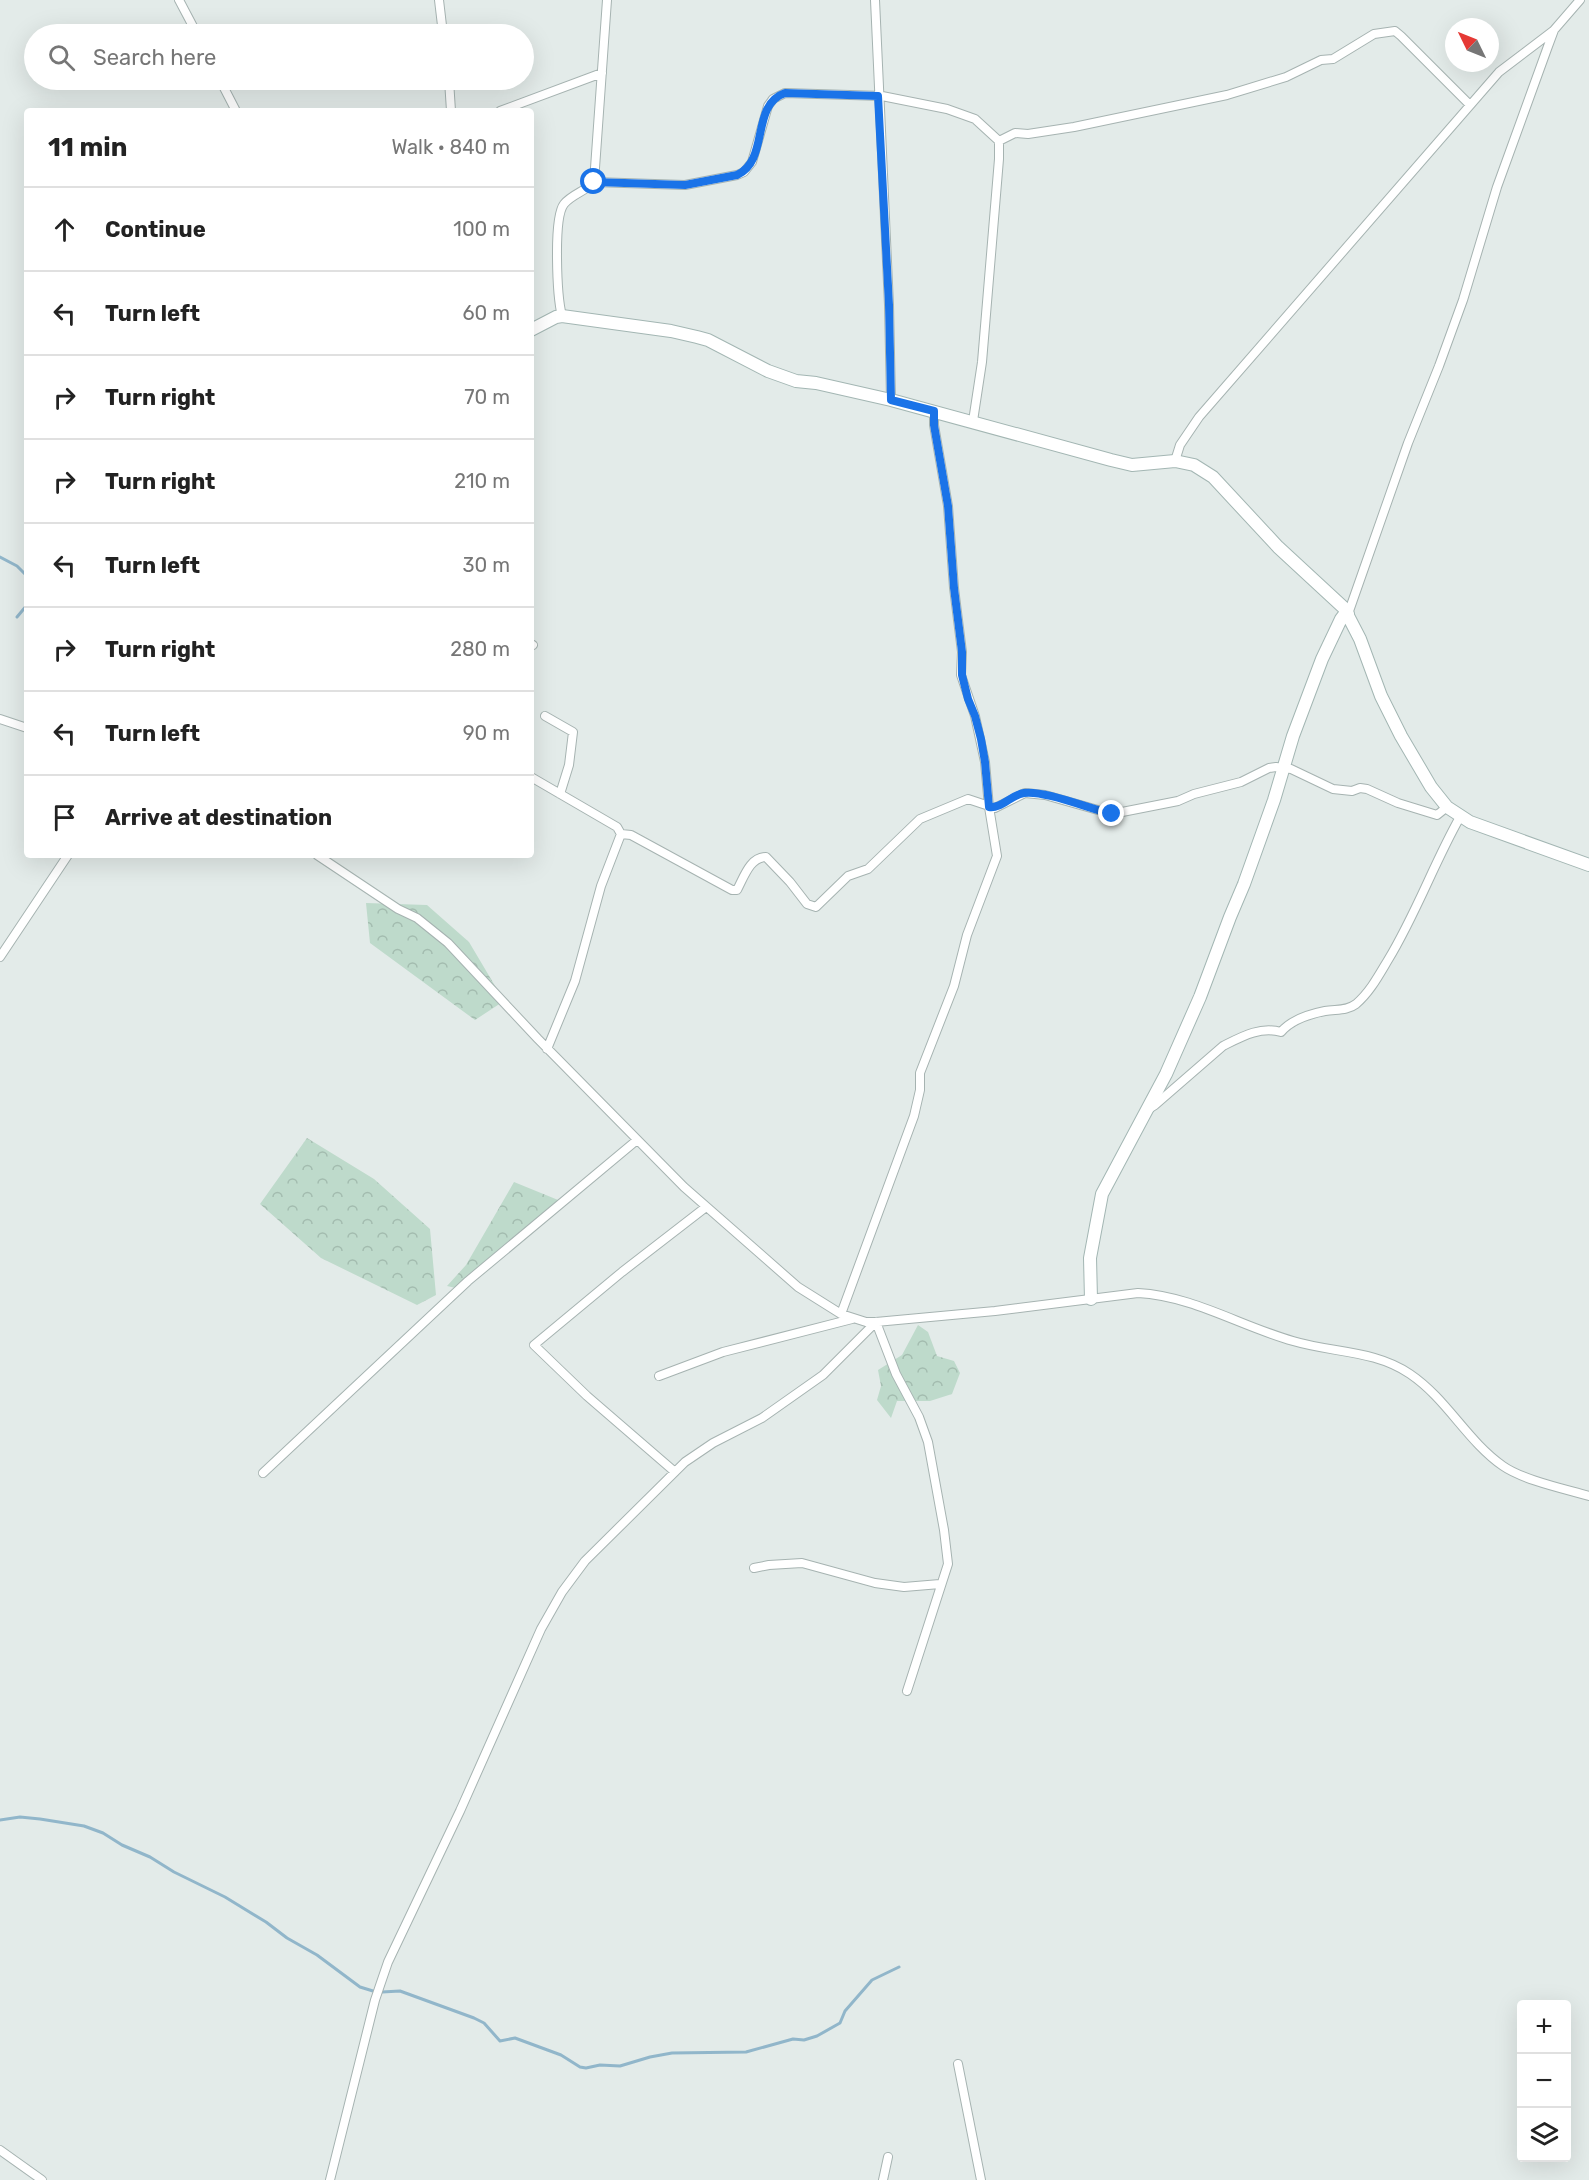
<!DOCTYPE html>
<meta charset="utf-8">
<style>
:root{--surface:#fff;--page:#f2f2f2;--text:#222;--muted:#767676;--line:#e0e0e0}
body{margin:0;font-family:Rubik,sans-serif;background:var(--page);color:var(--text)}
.controls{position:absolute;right:18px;bottom:18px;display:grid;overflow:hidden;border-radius:6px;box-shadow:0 6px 24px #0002}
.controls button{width:54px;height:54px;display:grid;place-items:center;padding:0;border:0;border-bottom:2px solid var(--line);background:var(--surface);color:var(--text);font:30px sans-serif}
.compass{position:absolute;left:1445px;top:18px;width:54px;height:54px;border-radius:50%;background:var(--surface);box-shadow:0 6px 24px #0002;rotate:313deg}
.stop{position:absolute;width:18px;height:18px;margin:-14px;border:4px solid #1a73e8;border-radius:50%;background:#fff}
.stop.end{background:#1a73e8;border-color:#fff;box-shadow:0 2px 6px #0008}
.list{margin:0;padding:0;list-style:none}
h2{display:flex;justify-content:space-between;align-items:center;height:78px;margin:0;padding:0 24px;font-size:26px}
h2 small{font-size:20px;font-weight:400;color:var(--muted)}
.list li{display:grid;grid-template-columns:39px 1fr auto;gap:18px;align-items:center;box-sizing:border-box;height:84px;padding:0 24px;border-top:2px solid var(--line)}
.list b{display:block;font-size:22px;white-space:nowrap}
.list em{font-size:20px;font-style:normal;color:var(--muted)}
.icon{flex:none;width:33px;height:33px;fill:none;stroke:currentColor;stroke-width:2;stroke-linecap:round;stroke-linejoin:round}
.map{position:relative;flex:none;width:1589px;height:2180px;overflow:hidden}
.search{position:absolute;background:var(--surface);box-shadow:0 6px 24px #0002;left:24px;top:24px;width:510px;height:66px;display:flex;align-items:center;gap:15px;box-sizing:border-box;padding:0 21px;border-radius:33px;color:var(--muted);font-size:22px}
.panel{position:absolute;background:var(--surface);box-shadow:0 6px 24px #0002;left:24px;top:108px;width:510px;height:750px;border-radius:6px}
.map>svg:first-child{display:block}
.forest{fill:url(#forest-crowns)}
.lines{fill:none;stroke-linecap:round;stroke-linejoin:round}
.stream{stroke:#91b6ca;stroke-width:3}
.street-casing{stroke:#a6b3b1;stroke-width:10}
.secondary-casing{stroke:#a3b6b3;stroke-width:14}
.street{stroke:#fff;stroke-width:8}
.secondary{stroke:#fff;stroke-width:12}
.route{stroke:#1a73e8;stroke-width:8}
</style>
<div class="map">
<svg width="1589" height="2180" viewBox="0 0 1589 2180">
<defs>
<pattern id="forest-crowns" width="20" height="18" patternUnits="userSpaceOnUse" patternTransform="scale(1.5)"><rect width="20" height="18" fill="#bedacb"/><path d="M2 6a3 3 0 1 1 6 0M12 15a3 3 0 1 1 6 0" fill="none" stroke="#a3bcaf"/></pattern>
</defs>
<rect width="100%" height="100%" fill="#e3ebe9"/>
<path class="forest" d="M366 903 427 905 469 942 504 1001 475 1020 370 943Z
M307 1138 374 1179 430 1229 436 1295 417 1305 321 1258 260 1204Z
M514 1182 563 1202 460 1289 447 1286 466 1265Z
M918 1325 928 1332 937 1356 954 1361 960 1373 952 1394 930 1401H897L891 1418 877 1400 881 1386 878 1370 902 1355Z"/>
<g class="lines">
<path class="stream" d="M0 557 17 566 27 576
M17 617 27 605
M0 1820 20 1817 40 1819 84 1826 103 1833 122 1845 150 1857 174 1872 225 1897 266 1922 287 1938 317 1955 360 1987 373 1991
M382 1992 400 1991 474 2018 484 2023 500 2041 515 2038 561 2055 580 2067 586 2068 600 2065 620 2066 650 2057 672 2053 746 2052 793 2039 804 2040 817 2036 840 2023 845 2011 872 1980 899 1967"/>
<g class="street-casing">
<path id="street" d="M179 0 197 34
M439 0 443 34
M875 0 889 305 891 400
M220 80 236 111
M449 80 451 111
M500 111 602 73
M594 182 685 185 737 175 744 172 752 162 768 106 773 99 785 93 882 96 947 109 975 119 999 141
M562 316C557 297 553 218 564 204 572 194 586 191 594 182L607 0
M973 421 982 362 999 159V141L1015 133 1028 134 1074 127 1227 95 1286 77 1321 60 1333 59 1374 34 1395 31 1401 36 1470 105
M1175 461 1180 445 1199 417 1499 72 1553 31
M1348 614 1408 443 1439 366 1463 300 1497 187 1547 49 1554 30 1580 0
M531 644 533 645
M545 716 573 732 569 765 560 794
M0 719 27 728
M531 777 617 827 621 834 601 886 575 981 547 1049
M621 834 631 835 732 890H737C744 877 750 857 766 857L790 882 807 904 816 907 848 876 868 869 920 819 968 799 995 808 1025 793 1045 795 1112 814 1178 801 1194 794 1241 782 1269 768 1276 767 1291 769 1333 789 1352 791 1360 788 1367 789 1398 803 1437 815 1447 807
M317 855 398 909 417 918 448 943 538 1039 684 1187 798 1287 841 1314 866 1322H876L995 1311 1138 1293C1193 1296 1240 1326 1293 1341 1333 1353 1375 1350 1410 1374 1447 1399 1467 1441 1503 1466 1523 1480 1565 1489 1589 1496
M0 957 68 855
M1147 1110 1155 1105 1223 1046C1241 1037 1260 1026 1281 1032 1291 1020 1310 1014 1325 1011 1336 1009 1347 1011 1356 1004 1370 992 1379 975 1388 960 1416 914 1434 863 1460 817
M841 1314 914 1116 920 1090V1073L954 986 967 935 997 856 989 807 985 762 975 716 961 675 962 652 954 588 948 506 934 425V411
M659 1376 723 1352 852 1319
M675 1472 587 1396 534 1345 622 1272 706 1207
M263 1473 468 1281 637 1140
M754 1568 769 1565 802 1563 875 1583 904 1587 940 1584
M958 2064 981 2180
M0 2150 42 2180
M330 2180 375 2000 388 1962 460 1811 541 1629 562 1592 585 1561 685 1462 713 1443 762 1418 823 1375 876 1322 896 1374 919 1417 928 1442 944 1530 948 1564 907 1691
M883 2180 888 2157"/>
</g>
<g class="secondary-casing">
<path id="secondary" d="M531 330 556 317 562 316 671 331 697 337 708 340 768 371 796 381 816 383 891 400 1111 460 1132 465 1175 461 1194 465 1213 477 1278 547 1344 608 1360 639 1381 696 1401 736 1431 787 1447 807 1470 822 1589 865
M1091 1299 1090 1258 1102 1194 1166 1074 1200 997 1230 917 1244 884 1274 800 1293 736 1322 659 1341 619 1344 615 1348 614"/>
</g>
<use href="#street" class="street"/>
<use href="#secondary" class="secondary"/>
</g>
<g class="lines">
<path class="route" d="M594 182 685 185 737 175C770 160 750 105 785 93L878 96 889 305 891 400 934 411V425L948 506 954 588 962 652V675L968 699 975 716 981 739 985 762 989 807C1001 809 1011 795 1024 793 1044 790 1090 809 1112 814"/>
</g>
</svg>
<div class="controls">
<button>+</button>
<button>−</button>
<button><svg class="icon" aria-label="layers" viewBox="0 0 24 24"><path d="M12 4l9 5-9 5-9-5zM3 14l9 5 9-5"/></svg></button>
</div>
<svg class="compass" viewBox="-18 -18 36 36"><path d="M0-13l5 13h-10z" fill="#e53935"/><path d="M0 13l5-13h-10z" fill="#767676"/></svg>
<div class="stop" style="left:594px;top:182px"></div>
<div class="stop end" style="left:1112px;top:814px"></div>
<div class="search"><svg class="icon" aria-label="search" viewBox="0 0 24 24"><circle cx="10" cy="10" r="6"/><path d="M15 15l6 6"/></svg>Search here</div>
<section class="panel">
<h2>11 min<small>Walk · 840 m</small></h2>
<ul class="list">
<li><svg class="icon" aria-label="ahead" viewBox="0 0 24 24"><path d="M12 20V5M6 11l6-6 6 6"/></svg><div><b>Continue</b></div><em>100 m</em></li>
<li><svg class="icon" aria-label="left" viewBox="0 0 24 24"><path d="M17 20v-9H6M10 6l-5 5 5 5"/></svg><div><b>Turn left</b></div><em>60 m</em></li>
<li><svg class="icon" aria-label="right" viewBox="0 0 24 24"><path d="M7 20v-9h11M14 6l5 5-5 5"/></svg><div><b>Turn right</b></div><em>70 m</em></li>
<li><svg class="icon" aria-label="right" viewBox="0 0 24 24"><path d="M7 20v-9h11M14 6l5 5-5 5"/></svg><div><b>Turn right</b></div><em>210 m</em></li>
<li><svg class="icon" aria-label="left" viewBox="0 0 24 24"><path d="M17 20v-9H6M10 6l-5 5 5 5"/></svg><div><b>Turn left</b></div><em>30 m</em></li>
<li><svg class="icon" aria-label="right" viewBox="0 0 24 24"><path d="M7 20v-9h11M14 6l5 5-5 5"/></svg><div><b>Turn right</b></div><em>280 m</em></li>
<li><svg class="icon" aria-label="left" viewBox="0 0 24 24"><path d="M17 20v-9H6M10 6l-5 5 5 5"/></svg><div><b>Turn left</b></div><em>90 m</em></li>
<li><svg class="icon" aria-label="arrive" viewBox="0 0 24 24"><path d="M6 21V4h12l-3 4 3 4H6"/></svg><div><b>Arrive at destination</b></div></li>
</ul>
</section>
</div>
